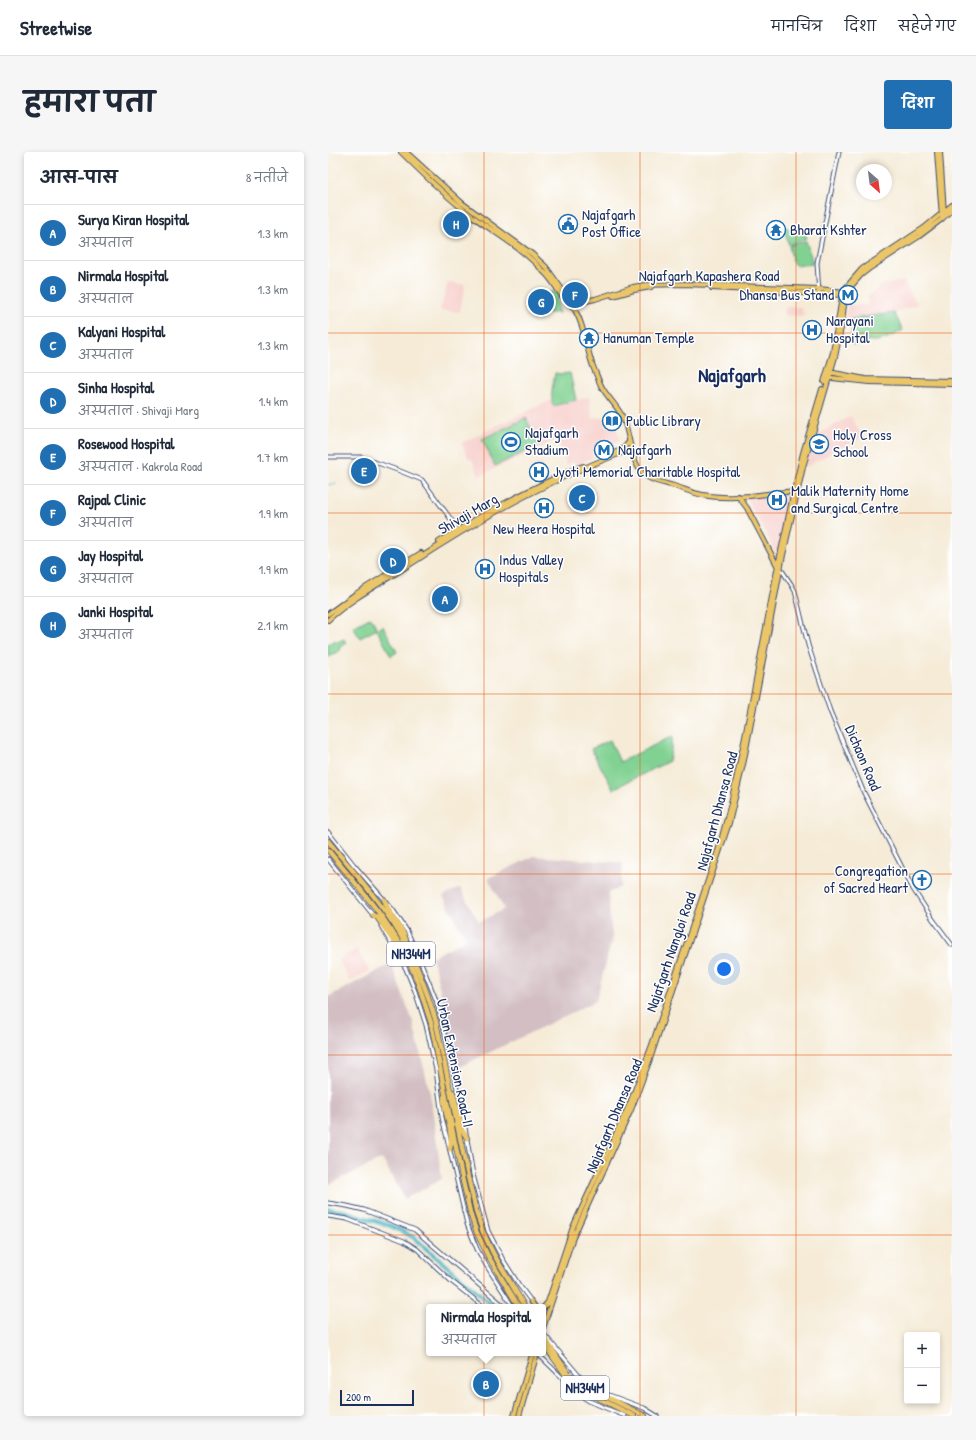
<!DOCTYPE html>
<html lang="hi">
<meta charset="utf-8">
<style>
:root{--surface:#fff;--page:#f6f6f7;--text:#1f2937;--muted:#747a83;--line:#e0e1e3;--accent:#1f6fb2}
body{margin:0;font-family:"Patrick Hand","Playpen Sans Deva",sans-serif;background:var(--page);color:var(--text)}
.controls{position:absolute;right:12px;bottom:12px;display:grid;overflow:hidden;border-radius:4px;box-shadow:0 2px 6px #0003}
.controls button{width:36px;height:36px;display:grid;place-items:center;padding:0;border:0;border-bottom:1px solid var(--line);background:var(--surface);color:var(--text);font:20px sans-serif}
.compass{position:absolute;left:528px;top:12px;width:36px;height:36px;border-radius:50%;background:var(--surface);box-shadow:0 2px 6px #0003;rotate:152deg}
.scale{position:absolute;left:12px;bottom:10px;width:74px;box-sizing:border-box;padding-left:4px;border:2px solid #1b2f5e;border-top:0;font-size:11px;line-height:14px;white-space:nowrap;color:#1b2f5e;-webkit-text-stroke:3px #fff;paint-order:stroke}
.you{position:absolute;left:396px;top:817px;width:14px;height:14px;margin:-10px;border:3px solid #fff;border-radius:50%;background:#1a73e8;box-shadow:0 0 0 6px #1a73e833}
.badge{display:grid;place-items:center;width:26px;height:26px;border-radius:50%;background:var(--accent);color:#fff;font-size:13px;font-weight:700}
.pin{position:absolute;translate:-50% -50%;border:2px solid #fff;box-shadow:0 1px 4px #0006}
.popup{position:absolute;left:98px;top:1152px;width:120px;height:52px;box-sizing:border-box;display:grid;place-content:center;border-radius:4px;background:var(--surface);filter:drop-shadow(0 1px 3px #0005);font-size:13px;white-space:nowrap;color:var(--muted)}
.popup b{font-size:15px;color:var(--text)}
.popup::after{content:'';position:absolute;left:50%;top:100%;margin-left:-8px;border:8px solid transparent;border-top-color:var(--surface)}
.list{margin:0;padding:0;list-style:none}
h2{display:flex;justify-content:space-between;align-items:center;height:52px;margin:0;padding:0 16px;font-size:17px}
h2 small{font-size:13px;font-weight:400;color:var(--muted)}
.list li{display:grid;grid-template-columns:26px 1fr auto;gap:12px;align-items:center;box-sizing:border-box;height:56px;padding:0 16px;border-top:1px solid var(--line)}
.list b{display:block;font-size:15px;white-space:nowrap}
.list p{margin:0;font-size:13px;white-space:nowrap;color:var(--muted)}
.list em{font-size:13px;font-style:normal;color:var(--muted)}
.map{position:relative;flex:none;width:624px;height:1264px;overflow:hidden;border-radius:4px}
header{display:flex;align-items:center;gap:24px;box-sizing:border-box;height:56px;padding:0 20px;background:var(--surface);border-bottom:1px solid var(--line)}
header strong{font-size:19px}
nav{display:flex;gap:22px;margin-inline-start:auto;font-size:14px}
.intro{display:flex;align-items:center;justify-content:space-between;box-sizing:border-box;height:96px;padding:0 24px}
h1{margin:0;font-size:28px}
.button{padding:10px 18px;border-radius:4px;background:var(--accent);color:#fff;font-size:14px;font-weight:700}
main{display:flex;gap:24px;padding:0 24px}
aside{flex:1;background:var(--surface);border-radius:4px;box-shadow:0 2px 6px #0003}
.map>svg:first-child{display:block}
.built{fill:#f7d0cc}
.industrial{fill:#d2bec3}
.green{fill:#81d192;stroke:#4e8078}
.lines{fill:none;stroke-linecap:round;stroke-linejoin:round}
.stream{stroke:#4ab5c8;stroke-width:1}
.river{stroke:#4ab5c8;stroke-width:4.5}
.minor-casing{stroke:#3c4b70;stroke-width:5}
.major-casing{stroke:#3c4b70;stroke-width:6}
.highway-casing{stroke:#3c4b70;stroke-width:6}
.minor{stroke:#fff;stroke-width:3}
.major{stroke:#ebc669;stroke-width:4}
.highway{stroke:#ebc669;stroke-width:4.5}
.highway-bridge-casing{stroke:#3c4b70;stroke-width:6;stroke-linecap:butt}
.highway-bridge{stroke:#ebc669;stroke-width:4.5}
.grid{fill:none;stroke:#e8590c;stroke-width:1;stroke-opacity:0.55}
.labels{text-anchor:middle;stroke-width:3;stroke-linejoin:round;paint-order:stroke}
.shield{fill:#fff;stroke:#5f6d8e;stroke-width:1}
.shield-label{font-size:14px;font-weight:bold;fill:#1b2f5e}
.poi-label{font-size:15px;fill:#1b2f5e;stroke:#fff;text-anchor:start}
.street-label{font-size:15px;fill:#1b2f5e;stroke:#fff}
.district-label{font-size:19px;font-weight:bold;fill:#1b2f5e;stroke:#fff}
</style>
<header>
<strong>Streetwise</strong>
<nav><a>मानचित्र</a><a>दिशा</a><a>सहेजे गए</a></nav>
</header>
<div class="intro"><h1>हमारा पता</h1><a class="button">दिशा</a></div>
<main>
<aside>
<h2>आस-पास<small>8 नतीजे</small></h2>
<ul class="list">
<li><span class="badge">A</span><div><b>Surya Kiran Hospital</b><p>अस्पताल</p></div><em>1.3 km</em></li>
<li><span class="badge">B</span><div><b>Nirmala Hospital</b><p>अस्पताल</p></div><em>1.3 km</em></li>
<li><span class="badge">C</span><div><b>Kalyani Hospital</b><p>अस्पताल</p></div><em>1.3 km</em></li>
<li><span class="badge">D</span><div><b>Sinha Hospital</b><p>अस्पताल · Shivaji Marg</p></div><em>1.4 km</em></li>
<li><span class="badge">E</span><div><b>Rosewood Hospital</b><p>अस्पताल · Kakrola Road</p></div><em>1.7 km</em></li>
<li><span class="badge">F</span><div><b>Rajpal Clinic</b><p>अस्पताल</p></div><em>1.9 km</em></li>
<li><span class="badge">G</span><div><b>Jay Hospital</b><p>अस्पताल</p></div><em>1.9 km</em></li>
<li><span class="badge">H</span><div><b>Janki Hospital</b><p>अस्पताल</p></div><em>2.1 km</em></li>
</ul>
</aside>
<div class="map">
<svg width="624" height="1264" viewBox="0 0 624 1264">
<rect width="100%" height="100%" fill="#fff"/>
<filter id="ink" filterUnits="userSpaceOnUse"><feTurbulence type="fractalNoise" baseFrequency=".025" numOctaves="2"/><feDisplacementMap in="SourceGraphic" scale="8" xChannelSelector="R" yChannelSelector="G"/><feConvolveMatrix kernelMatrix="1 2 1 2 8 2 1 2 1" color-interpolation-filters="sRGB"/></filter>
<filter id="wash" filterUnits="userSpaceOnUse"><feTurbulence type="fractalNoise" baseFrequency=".012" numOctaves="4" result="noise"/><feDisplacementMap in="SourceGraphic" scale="16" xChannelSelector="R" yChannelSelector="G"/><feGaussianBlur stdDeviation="0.9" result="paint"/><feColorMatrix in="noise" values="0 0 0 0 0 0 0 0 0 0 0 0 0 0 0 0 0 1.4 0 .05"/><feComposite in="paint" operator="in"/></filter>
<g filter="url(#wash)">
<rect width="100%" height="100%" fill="#f5ebd7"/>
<path class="built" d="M576 129 589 152 566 161 518 167 519 153H540L539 146 554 133Z
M120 130 137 133 132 160 112 158Z
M457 155H474V160L476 161V164L456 163Z
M261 245 264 266 277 265 278 275 288 274 292 289 263 301 265 306 247 314 245 309 238 313 230 287 151 324 144 307H141L133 291 223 248 225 254Z
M523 264 534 285 477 315 485 285Z
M214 312 218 325 205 331 203 327 207 325 204 315Z
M465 341 450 403H448L437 379 424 358 419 345Z
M29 797 41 819 22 830 10 807Z"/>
<path class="industrial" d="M206 704 295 711 293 735 280 741 284 787 268 849 131 915 104 805 138 787 115 744 132 736 151 770 176 757 160 726Z
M63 812 84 867 102 941 114 1027 77 1047 54 1007 0 1033V845Z"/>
<path class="green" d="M455 75C463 75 466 83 477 81L479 86 461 93Z
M478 89 485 111 467 113 465 111 461 94Z
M224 140 232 141 234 145 228 147 230 151 229 155 231 161H220V151L217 148 219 141Z
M566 161 575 178C564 184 552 192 539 188V190L524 193 522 167Z
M227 221 233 222 242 221 248 248 225 254C222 243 225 233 227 221Z
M198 266 211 293 167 314 154 287Z
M43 465 49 477 32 486 25 475Z
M55 474 69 500 63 504 49 478Z
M16 487 18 491 11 496 13 498 0 505V492L7 488 9 490Z
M345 584 341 609 285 637 263 597 282 588 292 610Z"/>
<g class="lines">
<path class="stream" d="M0 333 8 331"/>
<path class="river" d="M0 1057 18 1060 63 1074 85 1085 167 1155
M216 1197 222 1203"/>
</g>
</g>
<g filter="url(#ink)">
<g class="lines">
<g class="minor-casing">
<path id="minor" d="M491 141 489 111 511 0
M0 305H33L72 319 94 328 125 370 129 378
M453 417 463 432 467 439 480 493 502 559 536 641 585 737 604 766 624 793
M0 680 26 713 65 758 79 779 92 808 108 848 115 873 135 964 145 1023 160 1079 174 1106 191 1133 203 1149
M0 707 45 763
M53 774 78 817 87 839 98 873 108 918 114 965 139 1072 149 1097 158 1113 185 1155
M0 1051 19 1054 36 1058 87 1078 177 1155
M0 1064 19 1067 76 1089 89 1097 123 1129 156 1155
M215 1181 253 1226 262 1235 281 1243 316 1256 329 1264
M209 1201 253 1244 261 1249 297 1264"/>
</g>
<g class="major-casing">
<path id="major" d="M73 0C94 21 116 43 140 61 165 80 195 96 216 120 225 128 230 140 238 149 240 151 243 152 245 155 257 173 258 197 266 217 269 223 271 231 275 237 281 247 290 255 295 266 302 282 301 300 310 315 318 329 333 330 346 334 356 337 365 341 375 343 405 349 438 341 468 339
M78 0 134 51 204 102 218 115 238 143
M609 0 614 65
M612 0 616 61
M384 136 515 143
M285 144 306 138 323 135
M242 149 245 151H249L267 147 305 135 317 133 356 132 491 137 517 140
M501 220 537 227 624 229
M500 229 502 226H504L541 230 624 232
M496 230 505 200 515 139 534 117 596 76 624 53
M285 301 294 298 301 290
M239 320 255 314
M410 344 419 356 450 415
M111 390C148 365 189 344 229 325
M0 462 26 443 93 401
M0 468C24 446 53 431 81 413 149 368 219 328 296 300H304
M203 1149 207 1155
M215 1156 220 1150 245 1075 302 951 324 893 391 696 403 651 417 585 450 413 466 339 475 301 494 237
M215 1176 244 1088 303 958 322 907 401 671 416 608 455 403 475 315 507 205 514 171 517 144 518 140 533 123 542 116 590 85 614 67 624 57
M186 1264 204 1203 206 1201
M191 1264 208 1205V1201"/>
</g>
<g class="highway-casing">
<path id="highway" d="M0 689C25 719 51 748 72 782 88 809 99 839 108 870L140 1025 149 1063 155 1080
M0 698C30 735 65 772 84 816 92 834 97 853 103 871L134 1025 143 1064 149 1081
M56 747C61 764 77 776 79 793
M45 763 49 765 70 796
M125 940 134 978 139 986
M116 945C116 962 126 980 122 997
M215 1184 240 1221 254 1234 261 1238 277 1244 317 1264
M215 1191 237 1222 250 1236 306 1264"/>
</g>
<use href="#minor" class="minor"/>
<use href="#major" class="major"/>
<use href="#highway" class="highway"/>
<g class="highway-bridge-casing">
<path id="highway-bridge" d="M155 1080 165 1101 197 1155
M149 1081 160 1104 191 1155"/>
</g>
<use href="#highway-bridge" class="highway-bridge"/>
</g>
</g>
<path class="grid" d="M156 0V1264M312 0V1264M468 0V1264M0 181H624M0 361H624M0 542H624M0 722H624M0 903H624M0 1083H624"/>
<defs>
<g id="civic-ring" transform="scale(1)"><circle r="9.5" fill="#fff" stroke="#1f6fb2" stroke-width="1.5"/><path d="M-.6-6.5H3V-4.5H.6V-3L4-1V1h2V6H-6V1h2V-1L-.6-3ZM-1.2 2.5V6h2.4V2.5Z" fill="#1f6fb2"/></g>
<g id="temple-ring" transform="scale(1)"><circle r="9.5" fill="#fff" stroke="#1f6fb2" stroke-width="1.5"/><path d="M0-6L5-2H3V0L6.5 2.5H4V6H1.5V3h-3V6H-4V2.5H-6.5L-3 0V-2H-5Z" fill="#1f6fb2"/></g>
<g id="metro-ring" transform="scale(1)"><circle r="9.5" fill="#fff" stroke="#1f6fb2" stroke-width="1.5"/><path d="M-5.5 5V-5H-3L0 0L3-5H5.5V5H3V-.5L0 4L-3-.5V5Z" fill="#1f6fb2"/></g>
<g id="hospital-ring" transform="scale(1)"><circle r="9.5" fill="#fff" stroke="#1f6fb2" stroke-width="1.5"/><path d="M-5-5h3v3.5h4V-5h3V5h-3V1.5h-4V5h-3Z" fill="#1f6fb2"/></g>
<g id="library-ring" transform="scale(1)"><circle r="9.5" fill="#fff" stroke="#1f6fb2" stroke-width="1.5"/><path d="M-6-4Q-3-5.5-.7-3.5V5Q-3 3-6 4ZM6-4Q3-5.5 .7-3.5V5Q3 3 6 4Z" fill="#1f6fb2"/></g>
<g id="stadium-ring" transform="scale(1)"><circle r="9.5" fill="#fff" stroke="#1f6fb2" stroke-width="1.5"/><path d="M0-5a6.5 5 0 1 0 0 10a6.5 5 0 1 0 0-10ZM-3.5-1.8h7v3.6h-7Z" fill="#1f6fb2"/></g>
<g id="school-ring" transform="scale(1)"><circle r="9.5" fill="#fff" stroke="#1f6fb2" stroke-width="1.5"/><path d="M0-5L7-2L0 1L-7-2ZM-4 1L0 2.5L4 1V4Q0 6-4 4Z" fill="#1f6fb2"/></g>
<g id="church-ring" transform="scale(1)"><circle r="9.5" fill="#fff" stroke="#1f6fb2" stroke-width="1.5"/><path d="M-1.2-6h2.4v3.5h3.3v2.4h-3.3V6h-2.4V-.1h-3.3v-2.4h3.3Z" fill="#1f6fb2"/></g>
</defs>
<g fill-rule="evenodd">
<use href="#civic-ring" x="240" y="72"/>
<use href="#temple-ring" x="448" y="78"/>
<use href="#metro-ring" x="520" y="143"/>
<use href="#hospital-ring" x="484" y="178"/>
<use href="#temple-ring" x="261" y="186"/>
<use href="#library-ring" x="284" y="269"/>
<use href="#stadium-ring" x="183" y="290"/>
<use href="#school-ring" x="491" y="292"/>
<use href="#metro-ring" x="276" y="298"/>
<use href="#hospital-ring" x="211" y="320"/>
<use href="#hospital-ring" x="449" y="348"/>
<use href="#hospital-ring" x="216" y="356"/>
<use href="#hospital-ring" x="157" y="417"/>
<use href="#church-ring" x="594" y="728"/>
</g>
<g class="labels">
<g class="shield">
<rect x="59" y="790" width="48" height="24" rx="3"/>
<rect x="233" y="1224" width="48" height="24" rx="3"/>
</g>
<g class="shield-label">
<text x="83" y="807">NH344M</text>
<text x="257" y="1241">NH344M</text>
</g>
<g class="poi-label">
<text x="254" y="68">Najafgarh<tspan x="254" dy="17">Post Office</tspan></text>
<text x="462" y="83">Bharat Kshter</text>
<text x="506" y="148" text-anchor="end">Dhansa Bus Stand</text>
<text x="498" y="174">Narayani<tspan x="498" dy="17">Hospital</tspan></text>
<text x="275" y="191">Hanuman Temple</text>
<text x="298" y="274">Public Library</text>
<text x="197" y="286">Najafgarh<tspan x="197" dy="17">Stadium</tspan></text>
<text x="505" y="288">Holy Cross<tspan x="505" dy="17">School</tspan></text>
<text x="290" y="303">Najafgarh</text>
<text x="225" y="325">Jyoti Memorial Charitable Hospital</text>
<text x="463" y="344">Malik Maternity Home<tspan x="463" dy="17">and Surgical Centre</tspan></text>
<text x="216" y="382" text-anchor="middle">New Heera Hospital</text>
<text x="171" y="413">Indus Valley<tspan x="171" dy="17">Hospitals</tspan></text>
<text x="580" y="724" text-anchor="end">Congregation<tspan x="580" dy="17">of Sacred Heart</tspan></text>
</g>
<g class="street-label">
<text x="381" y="129">Najafgarh Kapashera Road</text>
<text transform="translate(140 362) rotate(-30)" y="5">Shivaji Marg</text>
<text transform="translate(535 606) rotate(67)" y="5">Dichaon Road</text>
<text transform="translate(389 659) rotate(-75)" y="5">Najafgarh Dhansa Road</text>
<text transform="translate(343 800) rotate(-71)" y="5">Najafgarh Nangloi Road</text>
<text transform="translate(127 911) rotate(78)" y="5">Urban Extension Road-II</text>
<text transform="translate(286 964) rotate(-67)" y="5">Najafgarh Dhansa Road</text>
</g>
<g class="district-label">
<text x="404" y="230">Najafgarh</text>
</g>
</g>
</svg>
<div class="controls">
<button>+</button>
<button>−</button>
</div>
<svg class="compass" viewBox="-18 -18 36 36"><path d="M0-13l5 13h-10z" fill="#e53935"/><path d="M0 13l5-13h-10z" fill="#747a83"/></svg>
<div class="scale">200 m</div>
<div class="you"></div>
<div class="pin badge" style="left:117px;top:447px">A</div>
<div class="pin badge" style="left:158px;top:1232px">B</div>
<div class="popup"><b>Nirmala Hospital</b>अस्पताल</div>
<div class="pin badge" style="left:254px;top:346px">C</div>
<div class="pin badge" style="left:65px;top:409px">D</div>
<div class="pin badge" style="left:36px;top:319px">E</div>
<div class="pin badge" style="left:247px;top:143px">F</div>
<div class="pin badge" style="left:213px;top:150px">G</div>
<div class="pin badge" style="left:128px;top:72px">H</div>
</div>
</main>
